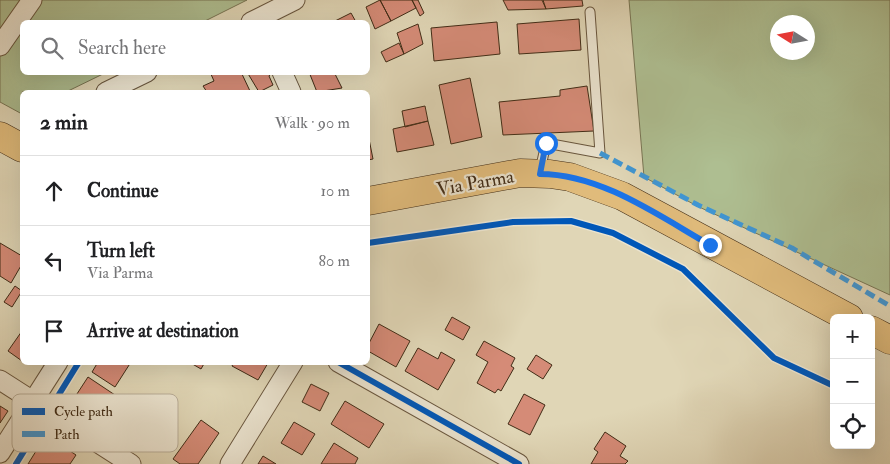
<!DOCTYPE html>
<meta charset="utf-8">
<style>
:root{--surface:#fff;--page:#f6f6f6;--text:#202124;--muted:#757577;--line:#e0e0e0}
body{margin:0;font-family:"IM FELL Double Pica",serif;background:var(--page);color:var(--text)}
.controls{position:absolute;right:15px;bottom:15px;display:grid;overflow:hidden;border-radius:8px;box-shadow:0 5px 20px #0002}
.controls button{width:45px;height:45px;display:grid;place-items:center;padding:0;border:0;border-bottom:1px solid var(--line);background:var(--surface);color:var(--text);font:25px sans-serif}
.compass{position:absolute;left:770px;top:15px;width:45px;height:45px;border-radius:50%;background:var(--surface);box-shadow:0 5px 20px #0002;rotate:281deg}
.stop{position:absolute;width:15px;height:15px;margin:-11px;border:4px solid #1a73e8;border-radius:50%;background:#fff}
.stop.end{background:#1a73e8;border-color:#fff;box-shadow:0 1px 5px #0008}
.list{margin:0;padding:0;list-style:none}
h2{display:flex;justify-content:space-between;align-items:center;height:65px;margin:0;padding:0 20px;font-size:21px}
h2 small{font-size:16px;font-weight:400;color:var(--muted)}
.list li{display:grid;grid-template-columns:32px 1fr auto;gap:15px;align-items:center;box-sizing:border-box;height:70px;padding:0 20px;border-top:1px solid var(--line)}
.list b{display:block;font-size:19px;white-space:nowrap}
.list p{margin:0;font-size:16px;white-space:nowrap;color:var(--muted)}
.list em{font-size:16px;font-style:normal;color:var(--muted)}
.icon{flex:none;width:28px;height:28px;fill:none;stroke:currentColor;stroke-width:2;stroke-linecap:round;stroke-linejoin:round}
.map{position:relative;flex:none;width:890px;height:464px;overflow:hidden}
.search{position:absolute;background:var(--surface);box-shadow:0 5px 20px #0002;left:20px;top:20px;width:350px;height:55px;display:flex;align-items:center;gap:12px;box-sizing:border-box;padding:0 18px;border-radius:8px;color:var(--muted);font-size:19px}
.panel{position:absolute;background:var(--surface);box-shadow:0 5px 20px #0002;left:20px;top:90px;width:350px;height:275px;border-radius:8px}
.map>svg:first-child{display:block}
.green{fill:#aebe91;stroke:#787554;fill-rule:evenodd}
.building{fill:#d58b77;stroke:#412c16}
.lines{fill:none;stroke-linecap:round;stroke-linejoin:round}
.service-casing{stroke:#69563e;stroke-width:11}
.minor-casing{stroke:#69563e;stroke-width:21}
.primary-casing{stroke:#412c16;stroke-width:29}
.service{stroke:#ebe4d0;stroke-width:9}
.minor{stroke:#ebe4d0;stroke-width:19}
.primary{stroke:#e0bb7b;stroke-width:28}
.quiet{stroke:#3f96d4;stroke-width:5;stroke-dasharray:10 5;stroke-linecap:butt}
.cycleway-casing{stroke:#ebe4d0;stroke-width:9}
.cycleway{stroke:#0057b8;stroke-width:6}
.route{stroke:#1a73e8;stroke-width:6}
.labels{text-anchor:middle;stroke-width:4.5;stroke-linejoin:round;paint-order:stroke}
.street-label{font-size:19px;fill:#412c16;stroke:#ebe4d0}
.key{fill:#ebe4d0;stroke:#b8ad98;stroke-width:1}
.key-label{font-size:14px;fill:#412c16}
</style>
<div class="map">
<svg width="890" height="464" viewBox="0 0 890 464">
<rect width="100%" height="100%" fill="#e0d6b6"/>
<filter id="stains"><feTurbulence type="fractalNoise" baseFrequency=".004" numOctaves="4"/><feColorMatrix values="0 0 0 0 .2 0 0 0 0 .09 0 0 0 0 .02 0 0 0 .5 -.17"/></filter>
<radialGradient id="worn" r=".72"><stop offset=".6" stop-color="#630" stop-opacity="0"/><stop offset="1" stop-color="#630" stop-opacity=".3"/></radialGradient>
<path class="green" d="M0 0H247L203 22H22V72L105 73 66 92H22V114L0 102Z
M629 0H890V295L697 206 644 177ZM808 22V52H778V22Z"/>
<path class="building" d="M380 0H412L416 8 391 21Z
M380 0 391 21 375 29 366 7Z
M412 0H418L424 13 420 16Z
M503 0H542L546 9 508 10Z
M543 0H582L583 6 546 9Z
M351 13 356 22H333Z
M579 19 581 50 519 54 517 24Z
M497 22 500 54 434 61 431 28Z
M418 24 423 44 404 54 397 33Z
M399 43 404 54 386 62 381 52Z
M210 72H241L250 91 246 92H207L203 86 214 81Z
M247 72H272L269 76 273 85 259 92Z
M309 72H334L342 88 317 92Z
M470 78 482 137 451 144 439 85Z
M587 86 594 131 503 135 499 102 560 96V90Z
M425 106 428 121 405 127 402 111Z
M428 121 434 145 397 152 393 129Z
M368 134 373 159 368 160Z
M0 243 22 256V264L11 283 0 276Z
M15 286 22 291 12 307 4 302Z
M452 317 470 327 463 340 445 330Z
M379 324 410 341 396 367 368 351V345Z
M22 331V361L8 351Z
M484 341 515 358 511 366 514 368 501 391 498 389 495 393 477 383 488 362 476 355Z
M418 348 438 359 441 352 455 360 438 390 405 371Z
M536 355 552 365 543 379 527 369Z
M98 362H131L115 387 92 372Z
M189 362H205L201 369Z
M234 362H268V363L258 380 232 366Z
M88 377 124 401 109 423 73 400Z
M311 384 329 393 320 411 302 402Z
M524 394 545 405 530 435 508 424Z
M345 401 384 424 369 448 331 424Z
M0 406 8 411 0 423Z
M201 420 219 433 198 464H180L173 459Z
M294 422 315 434 302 455 281 443Z
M605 432 626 446 620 456 628 461 625 464H591L598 452 594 449Z
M46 435 76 455 70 464H28Z
M334 443 358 458 355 464H321Z
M263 456 276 464H258Z"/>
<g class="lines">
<g class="service-casing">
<path id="service" d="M540 171 546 143 600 153 590 12"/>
</g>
<g class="minor-casing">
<path id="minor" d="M251 22 295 0
M0 46 32 0
M282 72 291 92
M106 92 147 72
M338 362 519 464
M0 380 131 464
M0 453 58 362
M230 464 293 362"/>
</g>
<g class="primary-casing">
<path id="primary" d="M0 136 22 148
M368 201 520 173 550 174 570 177 622 196 849 318
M871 330 890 340"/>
</g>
<use href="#service" class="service"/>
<use href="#minor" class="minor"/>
<use href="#primary" class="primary"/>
<path class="quiet" d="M600 153 698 205 792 248 890 306"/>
<g class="cycleway-casing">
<path id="cycleway" d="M368 243 513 222 571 221 613 233 683 269 774 358 834 386
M338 362 519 464
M16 464 79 362"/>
</g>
<use href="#cycleway" class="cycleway"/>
</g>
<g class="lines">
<path class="route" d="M546 143 540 174C601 174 659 216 710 245"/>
</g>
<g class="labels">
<g class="street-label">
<text transform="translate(475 182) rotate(-10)" y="7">Via Parma</text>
</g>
</g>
<rect x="12" y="394" width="166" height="58" rx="8" class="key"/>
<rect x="22" y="408" width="23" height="7" fill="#0057b8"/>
<rect x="22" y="431" width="23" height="6" fill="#3f96d4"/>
<g class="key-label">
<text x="54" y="416">Cycle path</text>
<text x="54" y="439">Path</text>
</g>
<rect width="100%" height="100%" filter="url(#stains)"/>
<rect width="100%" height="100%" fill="url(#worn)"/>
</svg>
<div class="controls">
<button>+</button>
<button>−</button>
<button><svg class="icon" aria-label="locate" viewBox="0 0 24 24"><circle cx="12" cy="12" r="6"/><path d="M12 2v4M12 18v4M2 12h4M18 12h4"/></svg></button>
</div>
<svg class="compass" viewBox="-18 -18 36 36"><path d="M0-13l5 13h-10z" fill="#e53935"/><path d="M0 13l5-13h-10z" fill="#757577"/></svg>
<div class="stop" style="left:546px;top:143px"></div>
<div class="stop end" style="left:710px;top:245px"></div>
<div class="search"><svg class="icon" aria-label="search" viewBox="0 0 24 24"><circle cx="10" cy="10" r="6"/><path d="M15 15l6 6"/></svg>Search here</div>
<section class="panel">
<h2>2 min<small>Walk · 90 m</small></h2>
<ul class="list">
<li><svg class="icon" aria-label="ahead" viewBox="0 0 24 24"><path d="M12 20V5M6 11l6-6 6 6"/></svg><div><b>Continue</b></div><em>10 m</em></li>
<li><svg class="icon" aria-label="left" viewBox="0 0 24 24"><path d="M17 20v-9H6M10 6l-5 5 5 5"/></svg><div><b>Turn left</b><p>Via Parma</p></div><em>80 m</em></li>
<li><svg class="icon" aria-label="arrive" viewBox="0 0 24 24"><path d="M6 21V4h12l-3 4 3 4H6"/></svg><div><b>Arrive at destination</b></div></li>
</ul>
</section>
</div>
